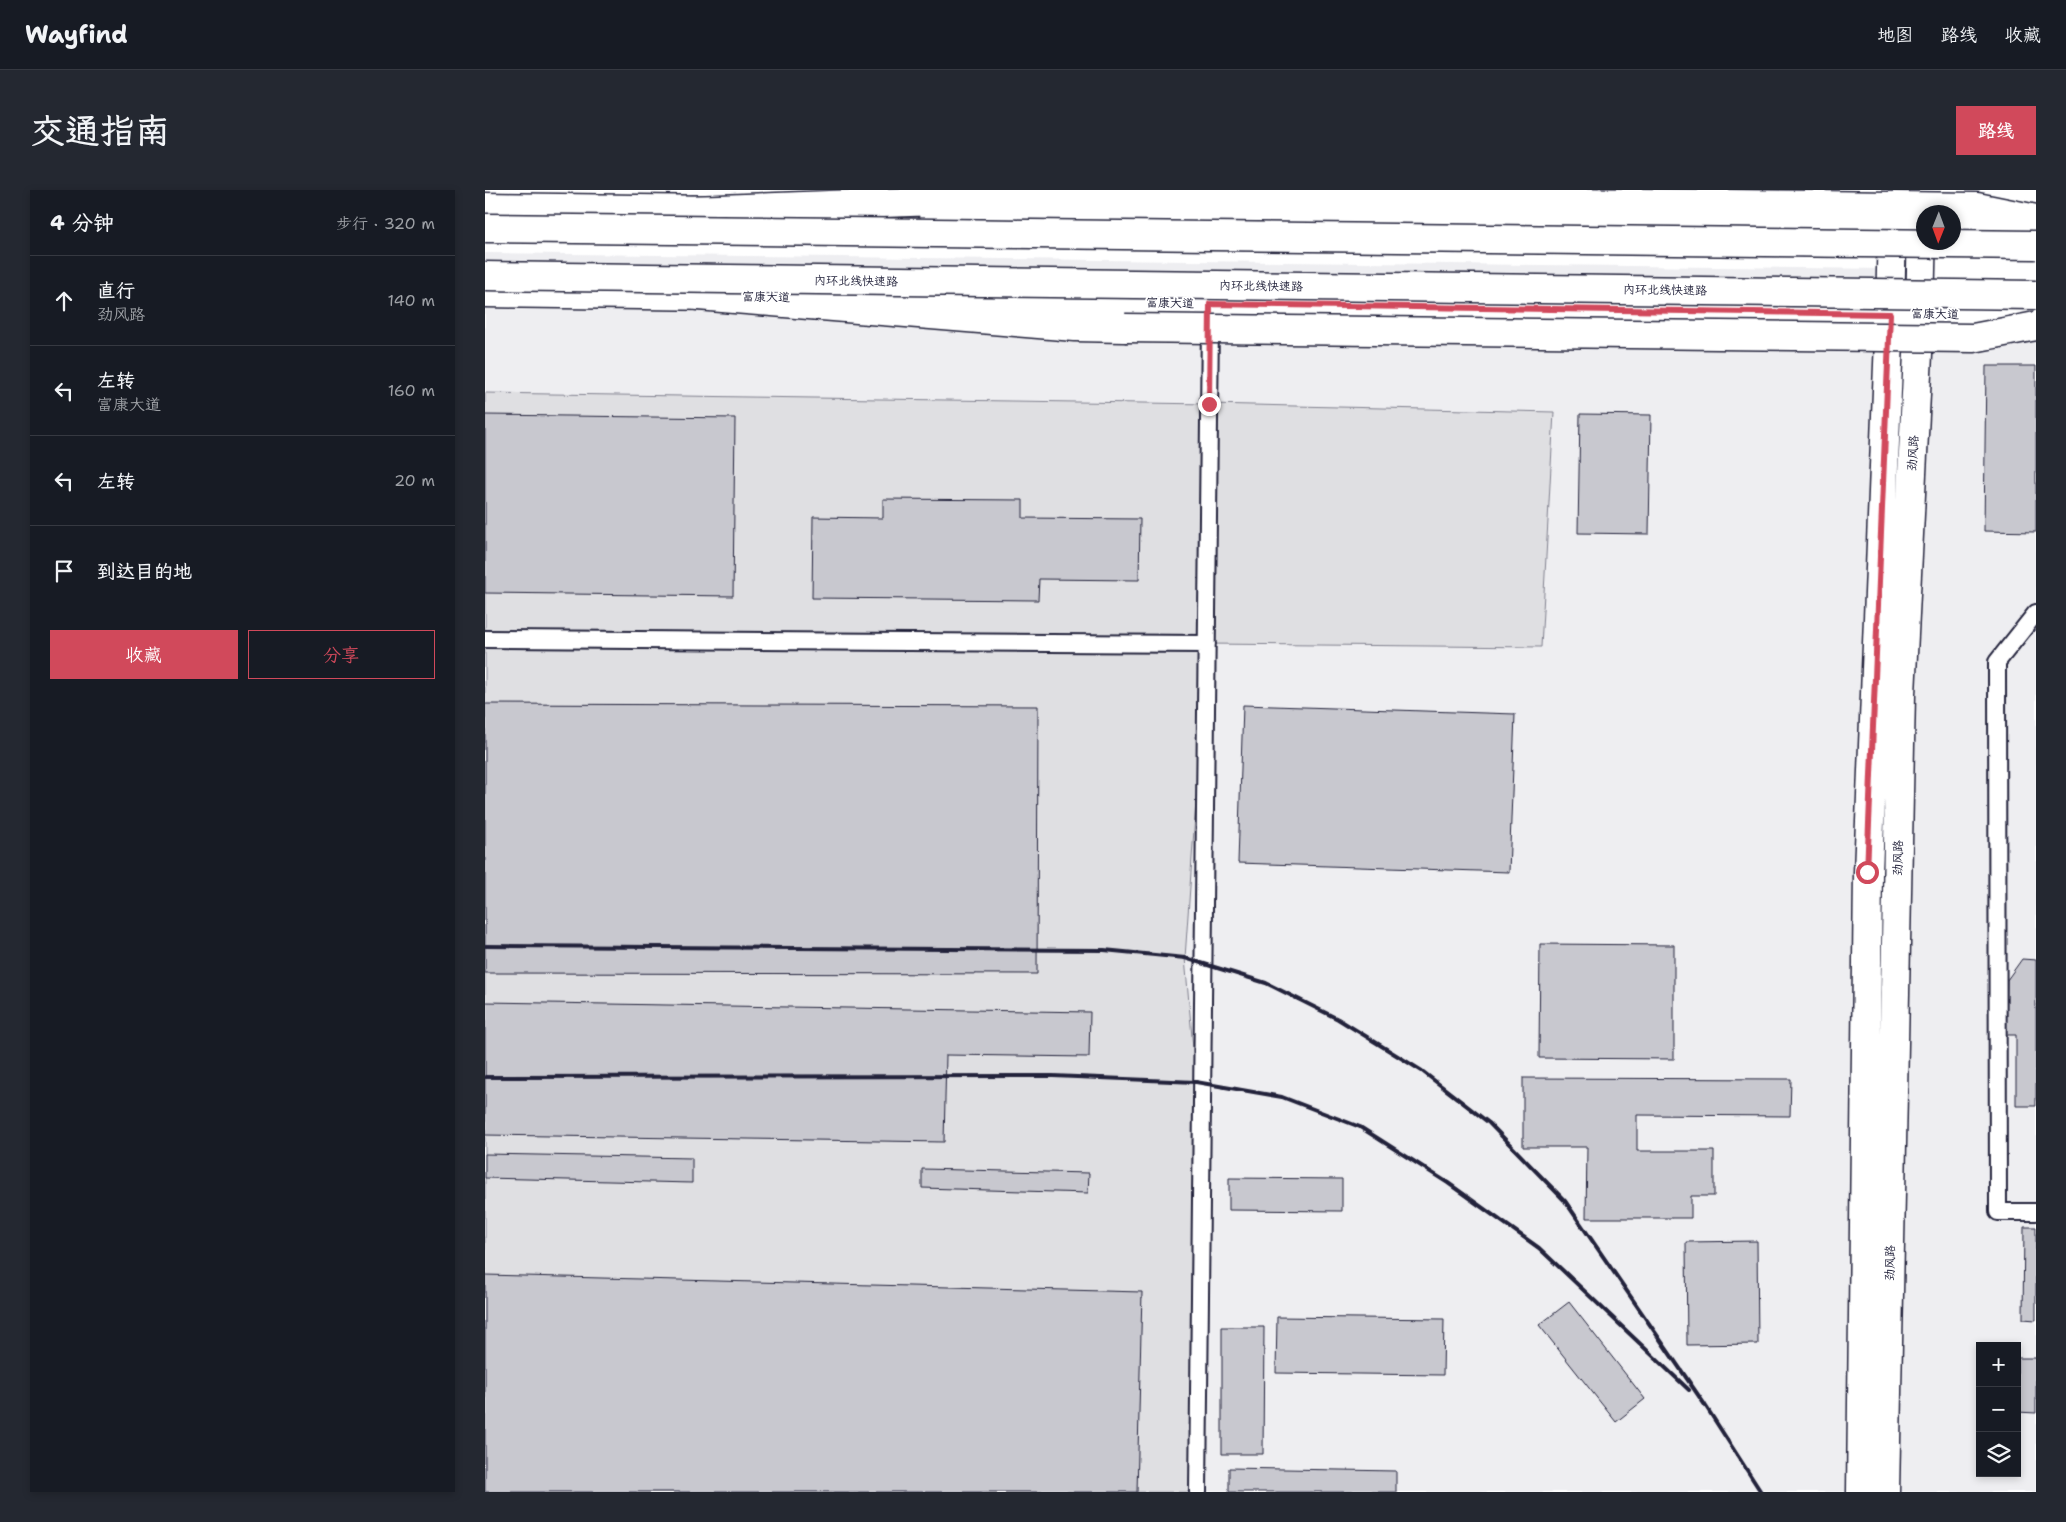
<!DOCTYPE html>
<html lang="zh">
<meta charset="utf-8">
<style>
:root{--surface:#171b24;--page:#242831;--text:#f1f3f6;--muted:#9ea1a6;--line:#363941;--accent:#d1495b}
body{margin:0;font-family:"Shantell Sans","LXGW WenKai TC",sans-serif;background:var(--page);color:var(--text)}
.controls{position:absolute;right:15px;bottom:15px;display:grid;overflow:hidden;border-radius:0px;box-shadow:0 2px 8px #0003}
.controls button{width:45px;height:45px;display:grid;place-items:center;padding:0;border:0;border-bottom:1px solid var(--line);background:var(--surface);color:var(--text);font:25px sans-serif}
.compass{position:absolute;left:1431px;top:15px;width:45px;height:45px;border-radius:50%;background:var(--surface);box-shadow:0 2px 8px #0003;rotate:181deg}
.stop{position:absolute;width:15px;height:15px;margin:-11px;border:4px solid #d1495b;border-radius:50%;background:#fff}
.stop.end{background:#d1495b;border-color:#fff;box-shadow:0 1px 5px #0008}
.list{margin:0;padding:0;list-style:none}
h2{display:flex;justify-content:space-between;align-items:center;height:65px;margin:0;padding:0 20px;font-size:21px}
h2 small{font-size:16px;font-weight:400;color:var(--muted)}
.list li{display:grid;grid-template-columns:32px 1fr auto;gap:15px;align-items:center;box-sizing:border-box;height:90px;padding:0 20px;border-top:1px solid var(--line)}
.list b{display:block;font-size:19px;white-space:nowrap}
.list p{margin:0;font-size:16px;white-space:nowrap;color:var(--muted)}
.list em{font-size:16px;font-style:normal;color:var(--muted)}
.actions{display:flex;gap:10px;padding:15px 20px}
.actions a{flex:1;padding:11px 0;border:1px solid var(--accent);border-radius:0px;text-align:center;font-size:18px;color:var(--accent)}
.actions .main{background:var(--accent);color:#fff}
.icon{flex:none;width:28px;height:28px;fill:none;stroke:currentColor;stroke-width:2;stroke-linecap:round;stroke-linejoin:round}
.map{position:relative;flex:none;width:1551px;height:1302px;overflow:hidden;border-radius:0px}
header{display:flex;align-items:center;gap:30px;box-sizing:border-box;height:70px;padding:0 25px;background:var(--surface);border-bottom:1px solid var(--line)}
header strong{font-size:24px}
nav{display:flex;gap:28px;margin-inline-start:auto;font-size:18px}
.intro{display:flex;align-items:center;justify-content:space-between;box-sizing:border-box;height:120px;padding:0 30px}
h1{margin:0;font-size:35px}
.button{padding:12px 22px;border-radius:0px;background:var(--accent);color:#fff;font-size:18px;font-weight:700}
main{display:flex;gap:30px;padding:0 30px}
aside{flex:1;background:var(--surface);border-radius:0px;box-shadow:0 2px 8px #0003}
.map>svg:first-child{display:block}
.built{fill:#eeeef1;fill-rule:evenodd}
.green{fill:#dfdfe2;stroke:#80808e}
.building{fill:#c8c8cf;stroke:#22223b}
.lines{fill:none;stroke-linecap:round;stroke-linejoin:round}
.service-casing{stroke:#22223b;stroke-width:20}
.tertiary-casing{stroke:#22223b;stroke-width:31}
.primary-casing{stroke:#22223b;stroke-width:31}
.trunk-casing{stroke:#22223b;stroke-width:31}
.service{stroke:#fff;stroke-width:16}
.tertiary{stroke:#fff;stroke-width:28}
.primary{stroke:#fff;stroke-width:28}
.trunk{stroke:#fff;stroke-width:28}
.rail{stroke:#22223b;stroke-width:4}
.trunk-bridge-casing{stroke:#22223b;stroke-width:31;stroke-linecap:butt}
.trunk-bridge{stroke:#fff;stroke-width:28}
.route{stroke:#d1495b;stroke-width:6}
.labels{text-anchor:middle;stroke-width:4;stroke-linejoin:round;paint-order:stroke}
.street-label{font-size:12px;fill:#22223b;stroke:#fff}
</style>
<header>
<strong>Wayfind</strong>
<nav><a>地图</a><a>路线</a><a>收藏</a></nav>
</header>
<div class="intro"><h1>交通指南</h1><a class="button">路线</a></div>
<main>
<aside>
<h2>4 分钟<small>步行 · 320 m</small></h2>
<ul class="list">
<li><svg class="icon" aria-label="ahead" viewBox="0 0 24 24"><path d="M12 20V5M6 11l6-6 6 6"/></svg><div><b>直行</b><p>劲风路</p></div><em>140 m</em></li>
<li><svg class="icon" aria-label="left" viewBox="0 0 24 24"><path d="M17 20v-9H6M10 6l-5 5 5 5"/></svg><div><b>左转</b><p>富康大道</p></div><em>160 m</em></li>
<li><svg class="icon" aria-label="left" viewBox="0 0 24 24"><path d="M17 20v-9H6M10 6l-5 5 5 5"/></svg><div><b>左转</b></div><em>20 m</em></li>
<li><svg class="icon" aria-label="arrive" viewBox="0 0 24 24"><path d="M6 21V4h12l-3 4 3 4H6"/></svg><div><b>到达目的地</b></div></li>
</ul>
<div class="actions"><a class="main">收藏</a><a>分享</a></div>
</aside>
<div class="map">
<svg width="1551" height="1302" viewBox="0 0 1551 1302">
<rect width="100%" height="100%" fill="#fff"/>
<filter id="ink" filterUnits="userSpaceOnUse"><feTurbulence type="fractalNoise" baseFrequency=".02" numOctaves="2"/><feDisplacementMap in="SourceGraphic" scale="10" xChannelSelector="R" yChannelSelector="G"/><feConvolveMatrix kernelMatrix="1 2 1 2 8 2 1 2 1" color-interpolation-filters="sRGB"/></filter>
<g filter="url(#ink)">
<path class="built" d="M0 63 1406 79 1405 123 1551 125V1302H0ZM1495 1156H1532V1283H1495Z"/>
<path class="green" d="M0 203 724 214 1069 222 1056 457 722 454 700 768 711 892 712 1302H0Z"/>
<path class="building" d="M1501 176H1551V342L1499 341Z
M1095 224 1166 225 1164 344 1093 343Z
M0 225 250 228 248 406 0 403Z
M398 309 538 310V328L655 329 654 390 554 389 553 410 327 408 328 327 398 328Z
M0 514 553 516 552 784 0 783Z
M758 515 1030 524 1024 682 753 673Z
M1055 754 1189 755V869L1054 868Z
M1537 769 1551 770V916H1531V845H1521L1522 790Z
M0 812 605 822 604 867 461 865 459 952 0 945Z
M1038 888 1306 889 1305 926 1152 925V961H1229V1006H1206V1028H1101L1102 957H1038Z
M0 964 207 968V993L0 988Z
M437 979 604 983 603 1003 437 998Z
M744 988 857 989V1021L744 1020Z
M1539 1037H1551V1130L1538 1129Z
M1272 1051 1273 1154 1202 1155 1201 1052Z
M0 1085 657 1102 652 1302H0Z
M1084 1112 1160 1209 1131 1232 1054 1135Z
M792 1127 959 1129 958 1185 791 1183Z
M737 1137H779L778 1264H737Z
M1532 1168H1551V1223L1532 1222Z
M744 1278 911 1281V1302H744Z"/>
<g class="lines">
<g class="service-casing">
<path id="service" d="M1551 423 1512 472 1513 1022H1551
M0 449 722 454
M713 1302 725 131"/>
</g>
<g class="tertiary-casing">
<path id="tertiary" d="M1376 1302 1383 682 1405 124 1407 35
M1400 1302 1416 504 1435 124 1437 35"/>
</g>
<g class="primary-casing">
<path id="primary" d="M0 17 232 20
M448 23 1438 35
M1468 35 1551 36
M0 103 236 106
M381 109 1551 125"/>
</g>
<g class="trunk-casing">
<path id="trunk" d="M208 20 583 6 1492 17 1551 29
M213 106 590 137 640 138"/>
</g>
<use href="#service" class="service"/>
<use href="#tertiary" class="tertiary"/>
<use href="#primary" class="primary"/>
<use href="#trunk" class="trunk"/>
<path class="rail" d="M0 756 619 760 700 768 781 793 853 829 937 881 1004 933 1080 1011 1220 1215 1276 1302
M0 887 568 886 711 892 797 907 875 937 963 993 1054 1058 1204 1200"/>
<g class="trunk-bridge-casing">
<path id="trunk-bridge" d="M0 38 1551 55
M0 86 1551 105
M640 138 1488 148 1551 136"/>
</g>
<use href="#trunk-bridge" class="trunk-bridge"/>
</g>
</g>
<g class="lines" filter="url(#ink)">
<path class="route" d="M724 214 725 114 1405 124 1382 682"/>
</g>
<g class="labels">
<g class="street-label">
<text transform="translate(371 91) rotate(1)" y="4">内环北线快速路</text>
<text transform="translate(776 96) rotate(1)" y="4">内环北线快速路</text>
<text transform="translate(1180 100) rotate(1)" y="4">内环北线快速路</text>
<text transform="translate(281 107) rotate(1)" y="4">富康大道</text>
<text transform="translate(685 113) rotate(1)" y="4">富康大道</text>
<text transform="translate(1450 124) rotate(1)" y="4">富康大道</text>
<text transform="translate(1428 263) rotate(-87)" y="4">劲风路</text>
<text transform="translate(1413 668) rotate(-89)" y="4">劲风路</text>
<text transform="translate(1405 1073) rotate(-89)" y="4">劲风路</text>
</g>
</g>
</svg>
<div class="controls">
<button>+</button>
<button>−</button>
<button><svg class="icon" aria-label="layers" viewBox="0 0 24 24"><path d="M12 4l9 5-9 5-9-5zM3 14l9 5 9-5"/></svg></button>
</div>
<svg class="compass" viewBox="-18 -18 36 36"><path d="M0-13l5 13h-10z" fill="#e53935"/><path d="M0 13l5-13h-10z" fill="#9ea1a6"/></svg>
<div class="stop" style="left:1382px;top:682px"></div>
<div class="stop end" style="left:724px;top:214px"></div>
</div>
</main>
